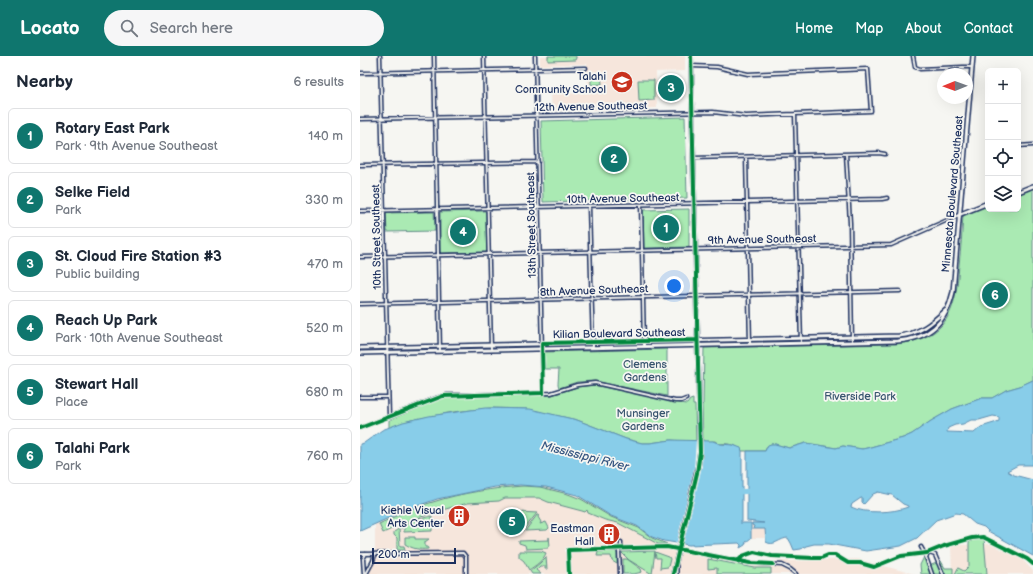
<!DOCTYPE html>
<meta charset="utf-8">
<style>
:root{--surface:#fff;--page:#f6f6f7;--text:#1f2937;--muted:#747a83;--line:#e0e1e3;--accent:#0f766e}
body{margin:0;font-family:"Balsamiq Sans",sans-serif;background:var(--page);color:var(--text)}
.controls{position:absolute;right:12px;top:12px;display:grid;overflow:hidden;border-radius:6px;box-shadow:0 4px 16px #0002}
.controls button{width:36px;height:36px;display:grid;place-items:center;padding:0;border:0;border-bottom:1px solid var(--line);background:var(--surface);color:var(--text);font:20px sans-serif}
.compass{position:absolute;left:577px;top:12px;width:36px;height:36px;border-radius:50%;background:var(--surface);box-shadow:0 4px 16px #0002;rotate:269deg}
.scale{position:absolute;left:12px;bottom:10px;width:84px;box-sizing:border-box;padding-left:4px;border:2px solid #1b2f5e;border-top:0;font-size:11px;line-height:14px;white-space:nowrap;color:#1b2f5e;-webkit-text-stroke:3px #f6f6f2;paint-order:stroke}
.you{position:absolute;left:314px;top:230px;width:14px;height:14px;margin:-10px;border:3px solid #fff;border-radius:50%;background:#1a73e8;box-shadow:0 0 0 6px #1a73e833}
.badge{display:grid;place-items:center;width:26px;height:26px;border-radius:50%;background:var(--accent);color:#fff;font-size:13px;font-weight:700}
.pin{position:absolute;translate:-50% -50%;border:2px solid #fff;box-shadow:0 1px 4px #0006}
.list{margin:0;padding:0;list-style:none}
h2{display:flex;justify-content:space-between;align-items:center;height:52px;margin:0;padding:0 16px;font-size:17px}
h2 small{font-size:13px;font-weight:400;color:var(--muted)}
.list li{display:grid;grid-template-columns:26px 1fr auto;gap:12px;align-items:center;box-sizing:border-box;height:56px;margin:0 8px 8px;padding:0 8px;border:1px solid var(--line);border-radius:6px}
.list b{display:block;font-size:15px;white-space:nowrap}
.list p{margin:0;font-size:13px;white-space:nowrap;color:var(--muted)}
.list em{font-size:13px;font-style:normal;color:var(--muted)}
.icon{flex:none;width:22px;height:22px;fill:none;stroke:currentColor;stroke-width:2;stroke-linecap:round;stroke-linejoin:round}
.map{position:relative;flex:none;width:673px;height:518px;overflow:hidden}
header{display:flex;align-items:center;gap:24px;box-sizing:border-box;height:56px;padding:0 20px;background:var(--accent);color:#fff}
header strong{font-size:19px}
nav{display:flex;gap:22px;margin-inline-start:auto;font-size:14px}
.search{width:280px;height:36px;background:var(--page);display:flex;align-items:center;gap:10px;box-sizing:border-box;padding:0 14px;border-radius:22px;color:var(--muted);font-size:15px}
main{display:flex}
aside{flex:1;background:var(--surface)}
.map>svg:first-child{display:block}
.built{fill:#f6e6dc}
.green{fill:#aaeab3;stroke:#628c88}
.water{fill:#88cde9;stroke:#5c8eb1;fill-rule:evenodd}
.pier{fill:#f6f6f2}
.lines{fill:none;stroke-linecap:round;stroke-linejoin:round}
.river{stroke:#88cde9;stroke-width:5}
.street-casing{stroke:#1b2f5e;stroke-width:5}
.secondary-casing{stroke:#1b2f5e;stroke-width:6}
.street{stroke:#f6f6f2;stroke-width:2}
.secondary{stroke:#f6f6f2;stroke-width:3}
.secondary-bridge-casing{stroke:#1b2f5e;stroke-width:6;stroke-linecap:butt}
.secondary-bridge{stroke:#f6f6f2;stroke-width:3}
.cycleway-casing{stroke:#f6f6f2;stroke-width:6}
.cycleway{stroke:#00873e;stroke-width:4}
.labels{text-anchor:middle;stroke-width:3.5;stroke-linejoin:round;paint-order:stroke}
.poi-label{font-size:11px;fill:#1b2f5e;stroke:#f6f6f2;text-anchor:end}
.street-label{font-size:11px;fill:#1b2f5e;stroke:#f6f6f2}
.park-label{font-size:11px;fill:#38546f;stroke:#f6f6f2}
.water-label{font-size:12px;font-style:italic;fill:#365681;stroke:#f6f6f2}
</style>
<header>
<strong>Locato</strong>
<div class="search"><svg class="icon" aria-label="search" viewBox="0 0 24 24"><circle cx="10" cy="10" r="6"/><path d="M15 15l6 6"/></svg>Search here</div>
<nav><a>Home</a><a>Map</a><a>About</a><a>Contact</a></nav>
</header>
<main>
<aside>
<h2>Nearby<small>6 results</small></h2>
<ul class="list">
<li><span class="badge">1</span><div><b>Rotary East Park</b><p>Park · 9th Avenue Southeast</p></div><em>140 m</em></li>
<li><span class="badge">2</span><div><b>Selke Field</b><p>Park</p></div><em>330 m</em></li>
<li><span class="badge">3</span><div><b>St. Cloud Fire Station #3</b><p>Public building</p></div><em>470 m</em></li>
<li><span class="badge">4</span><div><b>Reach Up Park</b><p>Park · 10th Avenue Southeast</p></div><em>520 m</em></li>
<li><span class="badge">5</span><div><b>Stewart Hall</b><p>Place</p></div><em>680 m</em></li>
<li><span class="badge">6</span><div><b>Talahi Park</b><p>Park</p></div><em>760 m</em></li>
</ul>
</aside>
<div class="map">
<svg width="673" height="518" viewBox="0 0 673 518">
<rect width="100%" height="100%" fill="#f6f6f2"/>
<filter id="ink" filterUnits="userSpaceOnUse"><feTurbulence type="fractalNoise" baseFrequency=".025" numOctaves="2"/><feDisplacementMap in="SourceGraphic" scale="8" xChannelSelector="R" yChannelSelector="G"/><feConvolveMatrix kernelMatrix="1 2 1 2 8 2 1 2 1" color-interpolation-filters="sRGB"/></filter>
<g filter="url(#ink)">
<path class="built" d="M180 0H325V15L296 16 297 52 192 55 191 38 228 37 227 8 180 9Z
M155 428 186 431 217 439 251 460 272 467 292 481 312 489 395 506 498 503 554 518H8L15 503V468L77 443Z
M391 467H392L394 470 405 473V482H391Z
M631 488 661 502 673 515V518H592L591 489Z"/>
<path class="green" d="M188 0H216V2L215 4 188 5Z
M231 18H241L242 28 231 29Z
M278 24H294V44L279 45Z
M325 61 327 142 183 146 181 65Z
M673 133V324L660 330 646 334 632 342H622L592 353 571 365 552 378 543 382 507 392 502 393 483 390 476 392 446 387 429 392 415 388H411L407 390 405 395H381C378 388 366 387 359 388L355 385 343 386 342 349 343 348 344 292 536 288C588 283 596 255 599 209 601 193 602 176 603 160L628 150V153H658V139Z
M329 153V191L284 192 283 154Z
M126 155 127 196 80 197V156Z
M74 156 75 175 27 176 26 157Z
M572 269 573 271C552 287 523 283 498 284V281L551 279 566 273Z
M307 293V340L234 325 217 326 199 332 198 328 199 313H185L184 296Z
M233 329 320 347 327 348 330 344 333 343V349H335L336 386 311 384 290 387H282L266 383 217 364 167 353 130 352 93 356 51 364 29 372V364L83 342 192 339 217 331Z
M163 430 180 431 208 438 221 443 251 461 279 472 292 482 307 488H298L258 467 245 464 228 457 227 454 225 456 222 455 188 446 179 442H145L139 445 108 447 82 454 49 465 23 477 19 468C36 460 54 451 73 446 100 437 135 432 163 430Z
M160 456 177 457 162 476H161L163 472 161 471Z
M177 459H179L178 461 181 466 180 468 186 466 189 472 187 474 165 475Z
M72 460V475L44 476V472H39L40 490H44L45 494H37V482L34 479V476L51 465Z
M45 481H55V483H69L65 486V491H68V493C59 494 53 493 45 488Z
M189 481 190 490 188 492 166 493 165 489 159 487V485L189 484Z
M624 483 627 518H595L598 512 604 515 609 510V486L615 484Z
M159 495H181L186 497C183 505 176 509 169 514L164 505 159 501Z
M255 495 257 497V508L252 505 251 500H237L238 496Z
M295 495 292 518 269 504 262 497V496Z
M295 496 309 501 310 503 308 511 300 512 301 502H296Z
M186 501 187 513H185V510H180L176 514 181 518H172L170 515 180 507Z
M564 501 567 511 581 505 585 512H593V518H561L560 509Z
M263 503H267L281 513 282 516 274 518H263Z
M348 503 395 512H411V518H357V512L348 513Z"/>
<path class="water" d="M673 324V409H658L647 415 654 419 673 424V500L628 475 624 471 615 468 603 458 596 457 576 464 557 482 541 490 506 495 469 488H454L446 490 441 493 434 494 431 487 428 482C420 482 414 491 406 486L405 473H393L394 470 392 469V467H404L387 465V395H405L408 389 411 388H415L429 392 446 387 476 392 483 390 502 393 507 392 543 382 552 378 571 365 592 353 622 342H632L646 334 660 330ZM633 360 639 361V365L634 367 621 371 614 377 587 376 588 372 595 369 603 368 611 364H619ZM518 436 532 439 543 448 548 450V451C533 457 505 458 491 451L492 448 501 442H502V446L504 448 513 438Z
M125 352 170 353 217 364 266 383 282 387H290L311 384 353 385 360 388 373 389 381 392 382 395V465H380V467H391V482L386 486 385 489 380 492 381 489 379 487 329 489 304 485 292 481 277 470 251 460 217 439 186 431 160 429 135 431 77 443 46 454 0 475V388L4 387 22 374 43 366 69 360Z"/>
<path class="pier" d="M336 384H343L342 410 323 490 316 489 334 412Z"/>
<g class="lines">
<path class="river" d="M376 436 394 435"/>
<g class="street-casing">
<path id="street" d="M20 0 29 361
M74 0 80 295
M124 0 131 293
M175 0 183 337
M553 0 555 11 560 13 603 11H612
M0 17 226 12
M435 58 441 287
M0 63 353 56 386 60 511 55 508 13 388 18 357 11 332 10
M658 90 673 89
M486 98 490 167 492 285
M386 101 390 288
M334 102 519 97 525 98
M0 109 178 106
M281 149 284 290
M229 151 233 291
M0 155 522 143 527 142
M0 201 531 189 599 159
M0 248 540 235
M0 341H28
M0 372 76 342 87 339 191 337 217 329 235 327 315 345H321L326 343
M561 491 566 500
M259 493 260 518
M261 493V486
M0 498 103 497 106 501V518
M4 518 3 503 6 498
M6 518 13 505 15 498
M209 518 208 494 307 491 390 507 422 509 430 513 436 518
M572 518 566 501 569 497 575 499 583 518"/>
</g>
<g class="secondary-casing">
<path id="secondary" d="M331 0 339 349
M658 136 673 130
M599 159 603 157 628 147
M0 292 539 280C560 278 572 267 586 254
M0 297 537 285C569 283 586 267 593 236L613 0
M313 518 318 497
M316 518V510"/>
</g>
<use href="#street" class="street"/>
<use href="#secondary" class="secondary"/>
<g class="secondary-bridge-casing">
<path id="secondary-bridge" d="M318 497 338 410 340 396 339 349"/>
</g>
<use href="#secondary-bridge" class="secondary-bridge"/>
<g class="cycleway-casing">
<path id="cycleway" d="M0 372 83 340 183 337 182 287 337 284
M378 505 383 500 394 496 412 500 453 502H461L468 499H475L488 507H500L514 511 541 500 567 497 584 490 612 482 623 481 667 503 673 508
M209 518 208 494 307 491 390 507 413 508
M313 518 337 417 340 396 331 0"/>
</g>
<use href="#cycleway" class="cycleway"/>
</g>
</g>
<defs>
<g id="school-disc" transform="scale(1.15)"><circle r="9.5" fill="#c8321e" stroke="#f6f6f2"/><path d="M0-5L7-2L0 1L-7-2ZM-4 1L0 2.5L4 1V4Q0 6-4 4Z" fill="#fff"/></g>
<g id="building-disc" transform="scale(1.15)"><circle r="9.5" fill="#c8321e" stroke="#f6f6f2"/><path d="M-4-6H4V6H1V3H-1V6H-4ZM-2.5-4.3h1.7v1.8h-1.7ZM.8-4.3h1.7v1.8H.8ZM-2.5-1h1.7V.8h-1.7ZM.8-1h1.7V.8H.8Z" fill="#fff"/></g>
</defs>
<g fill-rule="evenodd">
<use href="#school-disc" x="262" y="26"/>
<use href="#building-disc" x="99" y="460"/>
<use href="#building-disc" x="249" y="478"/>
</g>
<g class="labels">
<g class="poi-label">
<text x="246" y="24">Talahi<tspan x="246" dy="13">Community School</tspan></text>
<text x="84" y="458">Kiehle Visual<tspan x="84" dy="13">Arts Center</tspan></text>
<text x="234" y="476">Eastman<tspan x="234" dy="13">Hall</tspan></text>
</g>
<g class="street-label">
<text transform="translate(231 50) rotate(-1)" y="4">12th Avenue Southeast</text>
<text transform="translate(592 138) rotate(-85)" y="4">Minnesota Boulevard Southeast</text>
<text transform="translate(263 142) rotate(-1)" y="4">10th Avenue Southeast</text>
<text transform="translate(171 169) rotate(-91)" y="4">13th Street Southeast</text>
<text transform="translate(16 181) rotate(-91)" y="4">10th Street Southeast</text>
<text transform="translate(402 183) rotate(-1)" y="4">9th Avenue Southeast</text>
<text transform="translate(234 234) rotate(-2)" y="4">8th Avenue Southeast</text>
<text transform="translate(259 277) rotate(-1)" y="4">Kilian Boulevard Southeast</text>
</g>
<g class="park-label">
<text x="285" y="312">Clemens<tspan x="285" dy="13">Gardens</tspan></text>
<text x="500" y="344">Riverside Park</text>
<text x="283" y="361">Munsinger<tspan x="283" dy="13">Gardens</tspan></text>
</g>
<g class="water-label">
<text transform="translate(225 400) rotate(14)" y="4">Mississippi River</text>
</g>
</g>
</svg>
<div class="controls">
<button>+</button>
<button>−</button>
<button><svg class="icon" aria-label="locate" viewBox="0 0 24 24"><circle cx="12" cy="12" r="6"/><path d="M12 2v4M12 18v4M2 12h4M18 12h4"/></svg></button>
<button><svg class="icon" aria-label="layers" viewBox="0 0 24 24"><path d="M12 4l9 5-9 5-9-5zM3 14l9 5 9-5"/></svg></button>
</div>
<svg class="compass" viewBox="-18 -18 36 36"><path d="M0-13l5 13h-10z" fill="#e53935"/><path d="M0 13l5-13h-10z" fill="#747a83"/></svg>
<div class="scale">200 m</div>
<div class="you"></div>
<div class="pin badge" style="left:306px;top:172px">1</div>
<div class="pin badge" style="left:254px;top:103px">2</div>
<div class="pin badge" style="left:311px;top:32px">3</div>
<div class="pin badge" style="left:103px;top:176px">4</div>
<div class="pin badge" style="left:152px;top:466px">5</div>
<div class="pin badge" style="left:635px;top:239px">6</div>
</div>
</main>
